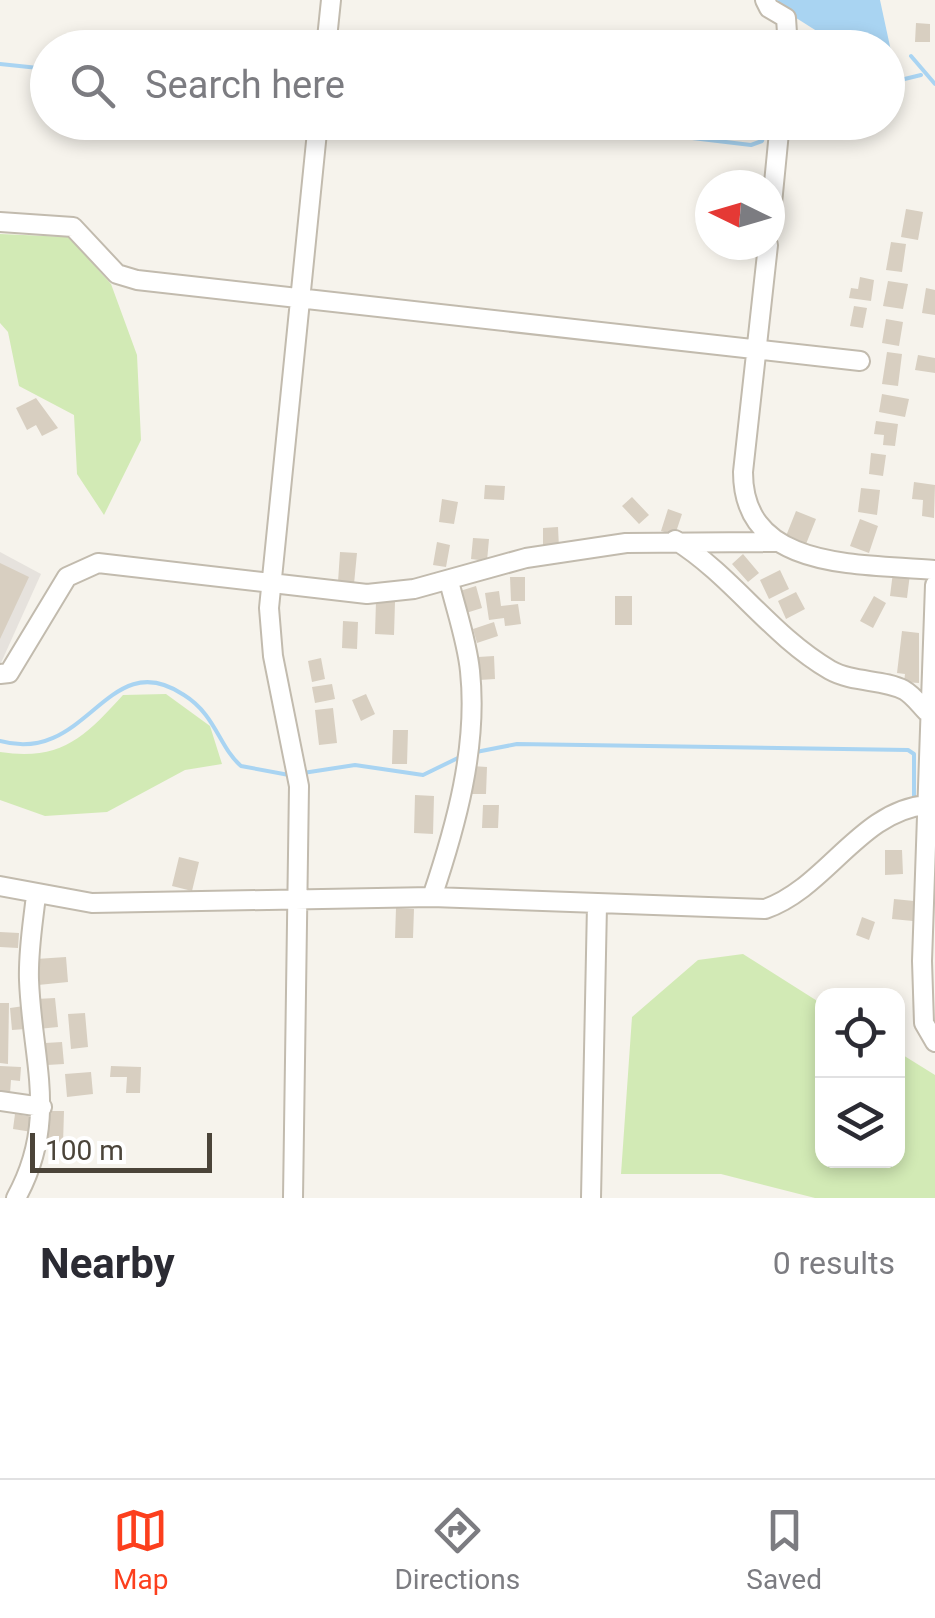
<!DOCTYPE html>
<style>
:root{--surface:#fff;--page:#f2f2f3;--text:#2b2b33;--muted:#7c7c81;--line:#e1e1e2;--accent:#fc3f1d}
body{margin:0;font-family:Roboto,sans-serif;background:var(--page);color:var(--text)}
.controls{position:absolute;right:30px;bottom:30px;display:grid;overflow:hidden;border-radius:20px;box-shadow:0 5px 15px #0003}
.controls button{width:90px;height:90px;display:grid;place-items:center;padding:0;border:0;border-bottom:2px solid var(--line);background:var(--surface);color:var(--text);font:50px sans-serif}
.compass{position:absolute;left:695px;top:170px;width:90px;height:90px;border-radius:50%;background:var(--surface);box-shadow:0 5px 15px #0003;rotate:275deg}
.scale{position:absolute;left:30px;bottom:25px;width:182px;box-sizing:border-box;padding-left:10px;border:5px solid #4b4439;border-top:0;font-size:28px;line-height:35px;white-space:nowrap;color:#4b4439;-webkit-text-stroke:8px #fff;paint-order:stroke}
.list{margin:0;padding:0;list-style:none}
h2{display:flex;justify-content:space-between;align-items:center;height:130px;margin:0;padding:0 40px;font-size:42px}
h2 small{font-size:32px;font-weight:400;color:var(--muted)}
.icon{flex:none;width:55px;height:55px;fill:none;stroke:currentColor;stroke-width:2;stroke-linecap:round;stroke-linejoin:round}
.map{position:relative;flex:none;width:935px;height:1198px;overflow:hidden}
.search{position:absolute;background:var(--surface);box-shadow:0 5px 15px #0003;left:30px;right:30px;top:30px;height:110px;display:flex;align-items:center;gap:25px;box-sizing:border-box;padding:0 35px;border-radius:55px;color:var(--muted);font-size:38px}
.sheet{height:280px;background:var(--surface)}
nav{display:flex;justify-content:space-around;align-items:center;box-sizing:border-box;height:140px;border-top:2px solid var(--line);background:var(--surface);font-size:28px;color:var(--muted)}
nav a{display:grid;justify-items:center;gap:5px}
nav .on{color:var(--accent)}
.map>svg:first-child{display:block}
.industrial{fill:#e6e2dd}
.green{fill:#d2eab5}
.water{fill:#a9d4f2}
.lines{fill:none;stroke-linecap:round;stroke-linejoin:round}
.stream{stroke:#a9d4f2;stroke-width:4}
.building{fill:#d8cfc1}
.minor-casing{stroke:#c2bbae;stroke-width:22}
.minor{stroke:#fff;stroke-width:18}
</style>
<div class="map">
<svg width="935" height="1198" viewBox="0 0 935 1198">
<rect width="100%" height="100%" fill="#f6f3ec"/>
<path class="industrial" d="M0 552 41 574 0 665Z"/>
<path class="green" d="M0 234 69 237 111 284 137 355 141 440 104 515 77 474 74 415 19 386 8 332 0 323Z
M166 694 210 726 222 764 185 770 107 812 45 816 0 800V752C61 761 84 738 123 695Z
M743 954 822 1004V1160H898V1052L935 1075V1198H815L721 1174H621L632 1017 698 960Z"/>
<path class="water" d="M777 0H880L894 65 888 69V48L842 47 782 9Z"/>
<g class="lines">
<path class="stream" d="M791 30 820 48
M776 48 778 33
M911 56 935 84
M0 64 48 69
M888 83 921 75
M558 122 751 145 762 141 768 122
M0 741C88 766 107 643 184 695 216 715 219 747 241 766L289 775
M476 752 517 744 908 750 914 754V804
M303 773 355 765 423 775 462 756"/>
</g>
<path class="building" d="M916 23 930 24V42H915Z
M906 209 923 212 918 240 901 237Z
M891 242 906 244 902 272 886 270Z
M860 277 874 280 871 301 849 298 851 288 858 289Z
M888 281 908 284 903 309 883 306Z
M926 288 935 290V315L922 313Z
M854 306 867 308 863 328 850 326Z
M886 319 903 322 899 346 882 343Z
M887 352 902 354 898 386 882 384Z
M918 355 935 358V373L915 370Z
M882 394 909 399 905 417 879 412Z
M36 398 58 428 42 436 36 425 27 430 16 408Z
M876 421 898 424 895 446 883 445 884 435 874 434Z
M871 453 886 455 883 476 869 474Z
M914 482 935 485 934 518 922 516 923 500 912 499Z
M485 485 505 486 504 500 484 499Z
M861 488 880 490 877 515 858 512Z
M632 497 649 515 639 524 622 506Z
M442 499 458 502 454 524 439 522Z
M668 509 682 514 675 535 661 531Z
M796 511 816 519 804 549 784 541Z
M860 519 878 526 869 553 850 546Z
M558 527 559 548H543V528Z
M473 538 489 539 487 561 471 559Z
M437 542 450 545 446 567 433 565Z
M340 552 357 553 354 584 338 582Z
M743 554 759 573 748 582 732 564Z
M0 563 29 577 0 639Z
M780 570 789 589 769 599 760 580Z
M893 572 910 574 907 598 890 596Z
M510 577H525V601H511Z
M476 586 482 608 466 613 460 591Z
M499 591 501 606 518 604 521 624 505 626 504 618 489 620 485 593Z
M796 592 805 609 786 619 778 601Z
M615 596H632V625H615Z
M874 596 886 603 873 628 860 621Z
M376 601 395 602 394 635 375 634Z
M343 621 358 622 357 649 342 648Z
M494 622 498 636 477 643 473 629Z
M902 631 919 633V683L904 682 905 674 897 673Z
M494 656 495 679 479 680 478 657Z
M321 658 325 679 312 682 308 661Z
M332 684 335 699 315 703 312 687Z
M366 694 375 714 361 721 352 700Z
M333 708 337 743 319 745 315 710Z
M393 730H408L407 764H392Z
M472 766 487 767 486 794H471Z
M415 795 434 796 433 834 414 833Z
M483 805H499L498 828H482Z
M885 850H902L903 874 885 875Z
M179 857 199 862 192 891 172 886Z
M894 899 914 901 913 921 892 919Z
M396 908 414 909 413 938H395Z
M862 917 875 922 869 940 856 935Z
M0 932 19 933 18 948 0 947Z
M66 957 68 982 38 985 36 959Z
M55 998 58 1027 38 1029 36 999Z
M0 1003H9L8 1064 0 1063Z
M24 1006 26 1029 12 1030 10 1008Z
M85 1013 88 1047 71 1049 68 1014Z
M62 1042 64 1064 47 1065 45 1043Z
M0 1066 21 1067 20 1081 11 1080 10 1094 0 1093Z
M111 1066 141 1067 140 1093H126L127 1077H110Z
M91 1072 93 1094 67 1097 65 1074Z
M47 1111H64L63 1144H46Z
M15 1114 34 1117 32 1132 13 1129Z"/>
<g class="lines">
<g class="minor-casing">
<path id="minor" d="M765 0 769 8 786 18 788 48
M326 48 331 0
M0 222 73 227 117 274 137 280 860 361
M770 224 780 122
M768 245 743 472C743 573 864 563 935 570
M675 540C733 576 770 635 830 670 853 683 883 679 904 690 913 695 920 705 927 712
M935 585 922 961 924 1023 935 1042
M0 674 9 673 67 577 98 563 367 594 414 589 526 558 626 543 775 542
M0 886 92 903 432 897 765 909C826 888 860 811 926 805
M432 897C456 826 478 747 470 671 467 641 456 610 449 581
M0 1101 42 1107
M16 1198C59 1120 32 1061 29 980 28 951 33 923 36 895
M293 1198 299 786 273 656 269 608 318 122
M591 1198 597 905"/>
</g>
<use href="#minor" class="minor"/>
</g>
</svg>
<div class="controls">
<button><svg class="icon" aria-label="locate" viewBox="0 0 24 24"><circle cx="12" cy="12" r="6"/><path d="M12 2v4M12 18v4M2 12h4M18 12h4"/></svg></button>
<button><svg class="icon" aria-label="layers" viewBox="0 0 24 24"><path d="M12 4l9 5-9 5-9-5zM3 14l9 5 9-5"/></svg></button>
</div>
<svg class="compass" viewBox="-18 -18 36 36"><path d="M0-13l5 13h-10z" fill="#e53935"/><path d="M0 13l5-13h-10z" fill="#7c7c81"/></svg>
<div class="scale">100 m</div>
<div class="search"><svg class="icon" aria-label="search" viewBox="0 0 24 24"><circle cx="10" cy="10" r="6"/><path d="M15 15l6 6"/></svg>Search here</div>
</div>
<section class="sheet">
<h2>Nearby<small>0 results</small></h2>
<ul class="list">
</ul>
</section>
<nav>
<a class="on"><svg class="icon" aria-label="map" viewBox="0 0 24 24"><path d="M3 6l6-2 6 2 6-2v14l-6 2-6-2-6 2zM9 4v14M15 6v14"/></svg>Map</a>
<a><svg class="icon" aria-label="directions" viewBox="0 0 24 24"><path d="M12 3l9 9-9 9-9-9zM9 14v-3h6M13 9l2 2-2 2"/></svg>Directions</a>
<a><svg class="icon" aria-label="saved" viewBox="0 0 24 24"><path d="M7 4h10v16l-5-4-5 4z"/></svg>Saved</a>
</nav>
